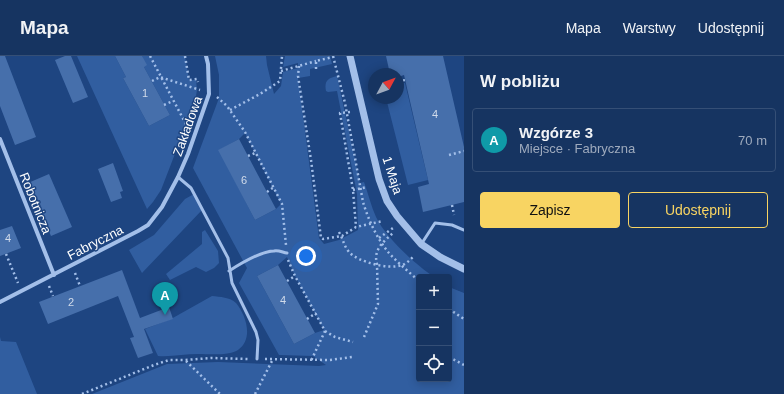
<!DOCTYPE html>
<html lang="pl">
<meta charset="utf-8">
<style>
:root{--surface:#163461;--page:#1f3c67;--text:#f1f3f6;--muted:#9eaabd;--line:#354f76;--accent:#f8d462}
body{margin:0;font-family:Arial,sans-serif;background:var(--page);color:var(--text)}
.controls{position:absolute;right:12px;bottom:12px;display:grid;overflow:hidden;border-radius:4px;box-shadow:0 2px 10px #0003}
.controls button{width:36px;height:36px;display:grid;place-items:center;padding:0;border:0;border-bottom:1px solid var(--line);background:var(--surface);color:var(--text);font:20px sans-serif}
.compass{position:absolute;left:368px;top:12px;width:36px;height:36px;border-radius:50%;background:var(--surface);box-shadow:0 2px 10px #0003;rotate:49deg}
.you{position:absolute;left:306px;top:200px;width:14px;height:14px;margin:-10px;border:3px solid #fff;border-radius:50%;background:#1a73e8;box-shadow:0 0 0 6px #1a73e833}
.badge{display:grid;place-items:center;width:26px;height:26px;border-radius:50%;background:var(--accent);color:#fff;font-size:13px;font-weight:700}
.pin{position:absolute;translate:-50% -33px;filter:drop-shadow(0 1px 2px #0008)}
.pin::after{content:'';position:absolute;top:21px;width:14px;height:12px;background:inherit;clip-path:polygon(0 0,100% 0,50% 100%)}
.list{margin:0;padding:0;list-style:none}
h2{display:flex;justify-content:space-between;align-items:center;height:52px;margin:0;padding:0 16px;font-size:17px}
h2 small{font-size:13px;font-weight:400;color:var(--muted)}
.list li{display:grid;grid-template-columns:26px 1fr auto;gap:12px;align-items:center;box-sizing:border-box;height:64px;margin:0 8px 8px;padding:0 8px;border:1px solid var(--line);border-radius:4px}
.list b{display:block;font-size:15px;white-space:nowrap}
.list p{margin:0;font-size:13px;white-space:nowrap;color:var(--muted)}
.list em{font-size:13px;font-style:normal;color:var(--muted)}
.actions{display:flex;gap:8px;padding:12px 16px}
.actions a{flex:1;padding:9px 0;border:1px solid var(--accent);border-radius:4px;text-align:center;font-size:14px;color:var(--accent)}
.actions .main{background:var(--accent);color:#111}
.icon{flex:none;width:22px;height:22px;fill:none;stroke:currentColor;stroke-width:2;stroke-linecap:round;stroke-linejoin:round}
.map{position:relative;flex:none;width:464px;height:338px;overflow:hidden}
header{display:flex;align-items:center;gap:24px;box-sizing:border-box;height:56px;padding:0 20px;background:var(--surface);border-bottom:1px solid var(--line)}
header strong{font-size:19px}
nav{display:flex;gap:22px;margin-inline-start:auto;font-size:14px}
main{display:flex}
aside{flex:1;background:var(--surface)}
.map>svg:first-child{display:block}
.green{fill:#315ea0;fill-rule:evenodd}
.building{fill:#466fab}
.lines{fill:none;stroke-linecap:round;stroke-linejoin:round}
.path{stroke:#a3bfe9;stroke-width:2.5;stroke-dasharray:2 3;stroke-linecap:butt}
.service{stroke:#a3bfe9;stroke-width:3}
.minor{stroke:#a3bfe9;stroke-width:4}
.tertiary{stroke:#a3bfe9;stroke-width:7}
.labels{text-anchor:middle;stroke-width:3;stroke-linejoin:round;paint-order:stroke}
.number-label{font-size:11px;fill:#d1dbea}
.street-label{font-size:13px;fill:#fff;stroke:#1e4581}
</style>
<header>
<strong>Mapa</strong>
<nav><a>Mapa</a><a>Warstwy</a><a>Udostępnij</a></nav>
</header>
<main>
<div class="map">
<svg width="464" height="338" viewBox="0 0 464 338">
<rect width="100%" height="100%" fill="#1e4581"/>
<path class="green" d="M77 0H115L126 21 123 22 149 70 170 59 144 11 142 0H185L189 24H196L197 34 195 46 161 134 153 146 147 153Z
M215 0H266L267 9 274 38 281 30 283 16 298 12V7L283 11 285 0H330L332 8 310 13V20L298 22 319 182 324 188 339 184 358 174 357 138 337 35 328 36 326 35C324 25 328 22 337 20L360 127 364 126C368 137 371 150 376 161 386 182 415 208 434 221H419V323H449V231L464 237V338H92L167 308 218 306 319 310 326 309 313 300 279 299 239 227 247 212 193 112 219 42V19ZM245 77 281 148 276 153 255 164 219 94 239 83ZM287 201 295 220 324 274 315 277 294 288 257 220 278 209Z
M405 27 428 124 408 129 386 42H398V28Z
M194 138 202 154 142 217 129 194 154 179 185 143Z
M205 174 218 195 219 207 214 212 206 216 196 211 170 224 166 218 202 188V176Z
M212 240C220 241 230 241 236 247 246 259 254 283 238 294 228 300 210 298 198 298 185 298 172 301 158 300L145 273 171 263Z
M0 281 1 285 16 286 37 338H0Z"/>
<path class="building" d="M0 0H5L36 81 15 89 0 50Z
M65 0H71L88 41 73 47 55 4Z
M115 0H142L147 9 144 11 170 59 149 70 123 22 126 21Z
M386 0H443L464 91V146L423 156 418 131 429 128 404 19 398 21V18H390Z
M239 83 276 153 255 164 218 94Z
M113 107 123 135 120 136 122 142 111 146 98 113Z
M49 118 72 171 51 180 28 127Z
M12 170 21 192 0 200V174Z
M278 209 315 277 294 288 257 220Z
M122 214 140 262 169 251 173 263 144 273 153 297 138 302 130 282 134 281 118 240 48 268 39 246Z"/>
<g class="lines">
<path class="path" d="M150 0 188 72
M185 0 189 24 197 23 198 26
M333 0 345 47 363 146C368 163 377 183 389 197 398 207 409 216 419 225
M299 10 298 20 311 104 321 182 323 183 342 180 356 171 383 165
M316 13V5L337 0
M281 15 316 5
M152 25 160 21 200 34
M398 25 406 24
M371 32 374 31
M217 41 227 50 245 76 282 148 286 189
M164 49 173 45
M230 54 260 38 280 25 282 0
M350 56 340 57 353 134 356 171
M449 99 464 95
M248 100 255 97
M353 134 367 131
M267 136 274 131
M452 149 454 159
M339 176C343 183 344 190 349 196 358 206 389 214 402 209 406 208 410 204 414 200
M379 182 393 172
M6 198 18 227
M288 204 295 220 325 275 311 305
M75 217 80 230
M287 225 295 220
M49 230 53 240
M449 253 464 263
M307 263 316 257
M325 275 335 281 353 286
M364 281 378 248 377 208C373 194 383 186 393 177
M449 301 464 309
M265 303 330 304 352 301
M186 305 220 338
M82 338 154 309 169 304H185L211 302 248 303
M255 338 273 303"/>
<path class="service" d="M178 121 191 132 228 202 232 227 256 276 258 284 257 303
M422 187 435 167 452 169 464 174
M229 215C240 208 262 195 274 195 278 194 282 196 287 197"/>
<path class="minor" d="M0 83 54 219
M0 246 138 175 148 169 162 151 178 121 188 98 209 38 208 8 206 0"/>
<path class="tertiary" d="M350 0 379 123 387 145 397 160 421 188 440 201 464 213"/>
</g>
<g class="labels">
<g class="number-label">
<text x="145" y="41">1</text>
<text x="435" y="62">4</text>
<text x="244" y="128">6</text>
<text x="8" y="186">4</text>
<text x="283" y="248">4</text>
<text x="71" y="250">2</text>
</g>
<g class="street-label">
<text transform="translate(187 70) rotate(-70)" y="5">Zakładowa</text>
<text transform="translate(393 119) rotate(72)" y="5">1 Maja</text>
<text transform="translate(36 147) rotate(68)" y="5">Robotnicza</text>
<text transform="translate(95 186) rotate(-27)" y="5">Fabryczna</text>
</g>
</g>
</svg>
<div class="controls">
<button>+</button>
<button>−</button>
<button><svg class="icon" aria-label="locate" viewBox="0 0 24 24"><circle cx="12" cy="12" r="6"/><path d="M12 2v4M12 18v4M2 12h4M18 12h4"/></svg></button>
</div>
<svg class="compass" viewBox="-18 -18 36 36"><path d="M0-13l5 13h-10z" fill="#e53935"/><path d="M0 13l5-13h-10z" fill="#9eaabd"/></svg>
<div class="you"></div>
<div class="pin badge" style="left:165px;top:259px;background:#0f9aa8">A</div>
</div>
<aside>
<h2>W pobliżu<small></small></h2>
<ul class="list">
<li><span class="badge" style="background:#0f9aa8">A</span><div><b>Wzgórze 3</b><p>Miejsce · Fabryczna</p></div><em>70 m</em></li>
</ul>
<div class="actions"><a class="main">Zapisz</a><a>Udostępnij</a></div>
</aside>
</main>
